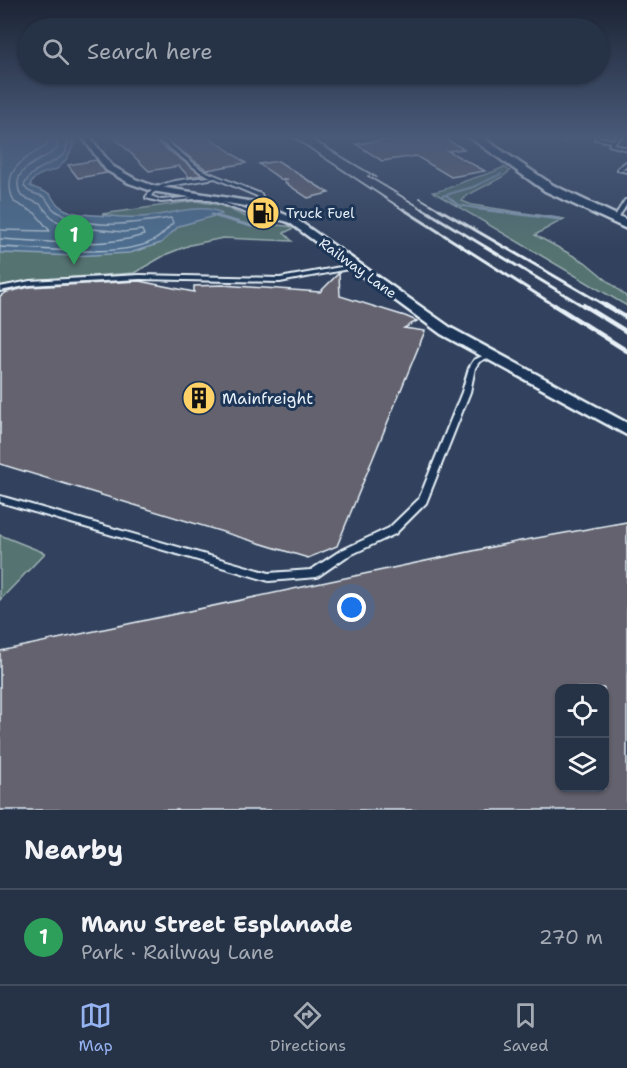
<!DOCTYPE html>
<meta charset="utf-8">
<style>
:root{--surface:#263246;--page:#323e51;--text:#f1f3f6;--muted:#a4aab3;--line:#424d5f;--accent:#95b2f1}
body{margin:0;font-family:"Shantell Sans",sans-serif;background:var(--page);color:var(--text)}
.controls{position:absolute;right:18px;bottom:18px;display:grid;overflow:hidden;border-radius:12px;box-shadow:0 2px 4px #0004}
.controls button{width:54px;height:54px;display:grid;place-items:center;padding:0;border:0;border-bottom:2px solid var(--line);background:var(--surface);color:var(--text);font:30px sans-serif}
.you{position:absolute;left:352px;top:608px;width:21px;height:21px;margin:-15px;border:4px solid #fff;border-radius:50%;background:#1a73e8;box-shadow:0 0 0 9px #1a73e833}
.badge{display:grid;place-items:center;width:39px;height:39px;border-radius:50%;background:var(--accent);color:#fff;font-size:20px;font-weight:700}
.pin{position:absolute;translate:-50% -50px;filter:drop-shadow(0 2px 3px #0008)}
.pin::after{content:'';position:absolute;top:32px;width:21px;height:18px;background:inherit;clip-path:polygon(0 0,100% 0,50% 100%)}
.list{margin:0;padding:0;list-style:none}
h2{display:flex;justify-content:space-between;align-items:center;height:78px;margin:0;padding:0 24px;font-size:26px}
h2 small{font-size:20px;font-weight:400;color:var(--muted)}
.list li{display:grid;grid-template-columns:39px 1fr auto;gap:18px;align-items:center;box-sizing:border-box;height:96px;padding:0 24px;border-top:2px solid var(--line)}
.list b{display:block;font-size:22px;white-space:nowrap}
.list p{margin:0;font-size:20px;white-space:nowrap;color:var(--muted)}
.list em{font-size:20px;font-style:normal;color:var(--muted)}
.icon{flex:none;width:33px;height:33px;fill:none;stroke:currentColor;stroke-width:2;stroke-linecap:round;stroke-linejoin:round}
.map{position:relative;flex:none;width:627px;height:810px;overflow:hidden}
.search{position:absolute;background:var(--surface);box-shadow:0 2px 4px #0004;left:18px;right:18px;top:18px;height:66px;display:flex;align-items:center;gap:15px;box-sizing:border-box;padding:0 21px;border-radius:33px;color:var(--muted);font-size:22px}
.sheet{height:174px;background:var(--surface)}
nav{display:flex;justify-content:space-around;align-items:center;box-sizing:border-box;height:84px;border-top:2px solid var(--line);background:var(--surface);font-size:16px;color:var(--muted)}
nav a{display:grid;justify-items:center;gap:3px}
nav .on{color:var(--accent)}
.map>svg:first-child{display:block}
.green{fill:#557371;stroke:#9eb2b4;stroke-width:1.5}
.water{fill:#4e6e8f;stroke:#8ca2b9;stroke-width:1.5}
.lines{fill:none;stroke-linecap:round;stroke-linejoin:round}
.shore{stroke:#aabdce;stroke-width:1.5}
.stream-far1{stroke:#8ca2b9;stroke-width:2}
.stream{stroke:#8ca2b9;stroke-width:3}
.building{fill:#64626e;stroke:#e8f1f8;stroke-width:1.5;fill-rule:evenodd}
.lane-casing{stroke:#e8f1f8;stroke-width:4}
.street-casing{stroke:#e8f1f8;stroke-width:5}
.secondary-casing{stroke:#e8f1f8;stroke-width:5}
.lane{fill:#1d3557;fill-rule:evenodd}
.street{fill:#1d3557;fill-rule:evenodd}
.secondary{fill:#1d3557;fill-rule:evenodd}
.rail-far2{stroke:#e8f1f8;stroke-width:2}
.rail-far1{stroke:#e8f1f8;stroke-width:3}
.rail{stroke:#e8f1f8;stroke-width:4.5}
.labels{text-anchor:middle;stroke-width:6;stroke-linejoin:round;paint-order:stroke}
.far-poi-label{font-size:14px;fill:#e8f1f8;stroke:#1d3557;text-anchor:start}
.far-street-label{font-size:14px;fill:#e8f1f8;stroke:#1d3557}
.poi-label{font-size:16px;fill:#e8f1f8;stroke:#1d3557;text-anchor:start}
</style>
<div class="map">
<svg width="627" height="810" viewBox="0 0 627 810">
<rect width="100%" height="100%" fill="#32425e"/>
<filter id="ink" filterUnits="userSpaceOnUse"><feTurbulence type="fractalNoise" baseFrequency=".0167" numOctaves="2"/><feDisplacementMap in="SourceGraphic" scale="12" xChannelSelector="R" yChannelSelector="G"/><feConvolveMatrix kernelMatrix="1 2 1 2 8 2 1 2 1" color-interpolation-filters="sRGB"/></filter>
<g filter="url(#ink)">
<path class="green" d="M0 136H69L74 143C71 152 66 162 58 168 47 174 34 172 30 186L50 194C64 223 97 212 124 219L102 214 195 201 220 205 244 216 276 225 296 227 284 233 292 241 223 238 190 245 167 254 134 273 31 280 0 286Z
M504 167 510 171 502 177 466 196 462 201 472 205 564 219 535 235 585 262 627 297V306L433 192C448 190 458 183 471 179 483 175 493 173 504 167Z
M0 535 45 553 0 600Z"/>
<path class="water" d="M0 136H69L74 143C71 152 66 162 58 168 47 174 34 172 30 186L50 194C62 218 87 214 111 216 128 218 141 218 158 215 174 212 209 203 222 214L179 226 161 243 130 253 74 256 0 253Z"/>
<g class="lines">
<path class="shore" d="M0 230 50 231 35 213 14 202C0 170 24 159 46 146L48 136
M0 239C47 241 98 249 144 235L142 230 123 232 72 227 54 220 40 204 21 196C8 168 39 163 57 149V136
M0 247C37 248 127 259 156 239 163 235 167 228 173 223L171 218C134 223 89 232 56 211 50 208 49 201 44 197 36 193 29 194 24 186 31 166 53 167 66 152L67 144 64 136"/>
<path class="stream-far1" d="M562 143 574 136
M446 195 458 205 493 211
M442 196 473 187 501 174"/>
<path class="stream" d="M480 209 560 219
M212 215 251 226 271 227"/>
</g>
<path class="building" d="M113 136H149L202 175 189 177 179 166 149 171Z
M161 136H208L246 163 207 170Z
M412 136H440L464 149 448 151 485 171 451 177 416 156 382 161 356 144Z
M96 160 107 173 78 178 68 165Z
M278 161 303 177 329 193 308 198 284 182 288 179 282 180 259 164Z
M339 273 340 296 405 316 417 321 404 328 425 331 337 546 308 558 0 464V296L7 292 30 287 139 281 194 292V286L223 285 320 292Z
M627 522V810H0V651L520 541ZM560 688H604V788H560Z"/>
<g class="lines">
<g class="lane-casing">
<path id="lane" d="M151 136H156L167 142 202 170 261 194 263 200 256 206H252V204L259 200 257 196 215 178 169 186 160 189 153 193 151 196 161 200 205 196 258 214 292 220 294 221 292 222 255 216 205 198 161 202 146 198V197C159 179 190 179 211 177L200 172 165 144Z
M596 136 613 140 618 136H622L613 144 627 148V150L609 145 611 142 595 139Z
M626 162H627V165L622 169 627 170V172L618 170V168Z
M625 200H627V204L617 220H613V219Z
M357 264 359 265V267L280 282 140 279 30 285 0 291V287L30 281 140 275 280 278Z
M489 353 492 355 491 356 479 362 475 368 470 392 426 503 395 534 346 557 317 577 269 581 0 502V496L269 573 311 570 340 551 389 528 419 499 462 392 469 368 474 360Z"/>
</g>
<g class="street-casing">
<path id="street" d="M82 136H89L112 166 135 179 154 186 254 202 296 219 451 328 627 423V435L441 334 290 223 252 207 152 191 129 183 106 170Z"/>
</g>
<g class="secondary-casing">
<path id="secondary" d="M468 136H480L553 185 627 220V229L545 191Z"/>
</g>
<use href="#lane" class="lane"/>
<use href="#street" class="street"/>
<use href="#secondary" class="secondary"/>
<path class="rail-far2" d="M291 136 405 211
M312 139 376 177
M368 176 426 211
M420 198 442 211"/>
<path class="rail-far1" d="M403 209 557 307
M423 209 585 307
M439 209 608 307"/>
<path class="rail" d="M554 305 627 351
M583 305 627 332
M605 305 627 318"/>
</g>
</g>
<linearGradient id="sky" x2="0" y2="1"><stop stop-color="#1c2434"/><stop offset="0.55" stop-color="#495a79"/><stop offset="1" stop-color="#495a79" stop-opacity="0"/></linearGradient>
<rect width="627" height="249" fill="url(#sky)"/>
<defs>
<g id="fuel-disc" transform="scale(1.725)"><circle r="9.5" fill="#ffd166" stroke="#1d3557"/><path d="M-5.5-6h7V0h2V4h1.3V-2.5L3-4.5l.8-.8L6-3V5H2.5V1h-1V6h-7ZM-4.2-4.7v3.2H.2V-4.7Z" fill="#111"/></g>
<g id="building-disc" transform="scale(1.725)"><circle r="9.5" fill="#ffd166" stroke="#1d3557"/><path d="M-4-6H4V6H1V3H-1V6H-4ZM-2.5-4.3h1.7v1.8h-1.7ZM.8-4.3h1.7v1.8H.8ZM-2.5-1h1.7V.8h-1.7ZM.8-1h1.7V.8H.8Z" fill="#111"/></g>
</defs>
<g fill-rule="evenodd">
<use href="#fuel-disc" x="263" y="213"/>
<use href="#building-disc" x="199" y="398"/>
</g>
<g class="labels">
<g class="far-poi-label">
<text x="286" y="218">Truck Fuel</text>
</g>
<g class="far-street-label">
<text transform="translate(358 268) rotate(36)" y="5">Railway Lane</text>
</g>
<g class="poi-label">
<text x="222" y="404">Mainfreight</text>
</g>
</g>
</svg>
<div class="controls">
<button><svg class="icon" aria-label="locate" viewBox="0 0 24 24"><circle cx="12" cy="12" r="6"/><path d="M12 2v4M12 18v4M2 12h4M18 12h4"/></svg></button>
<button><svg class="icon" aria-label="layers" viewBox="0 0 24 24"><path d="M12 4l9 5-9 5-9-5zM3 14l9 5 9-5"/></svg></button>
</div>
<div class="you"></div>
<div class="pin badge" style="left:74px;top:265px;background:#2e9e5b">1</div>
<div class="search"><svg class="icon" aria-label="search" viewBox="0 0 24 24"><circle cx="10" cy="10" r="6"/><path d="M15 15l6 6"/></svg>Search here</div>
</div>
<section class="sheet">
<h2>Nearby<small></small></h2>
<ul class="list">
<li><span class="badge" style="background:#2e9e5b">1</span><div><b>Manu Street Esplanade</b><p>Park · Railway Lane</p></div><em>270 m</em></li>
</ul>
</section>
<nav>
<a class="on"><svg class="icon" aria-label="map" viewBox="0 0 24 24"><path d="M3 6l6-2 6 2 6-2v14l-6 2-6-2-6 2zM9 4v14M15 6v14"/></svg>Map</a>
<a><svg class="icon" aria-label="directions" viewBox="0 0 24 24"><path d="M12 3l9 9-9 9-9-9zM9 14v-3h6M13 9l2 2-2 2"/></svg>Directions</a>
<a><svg class="icon" aria-label="saved" viewBox="0 0 24 24"><path d="M7 4h10v16l-5-4-5 4z"/></svg>Saved</a>
</nav>
